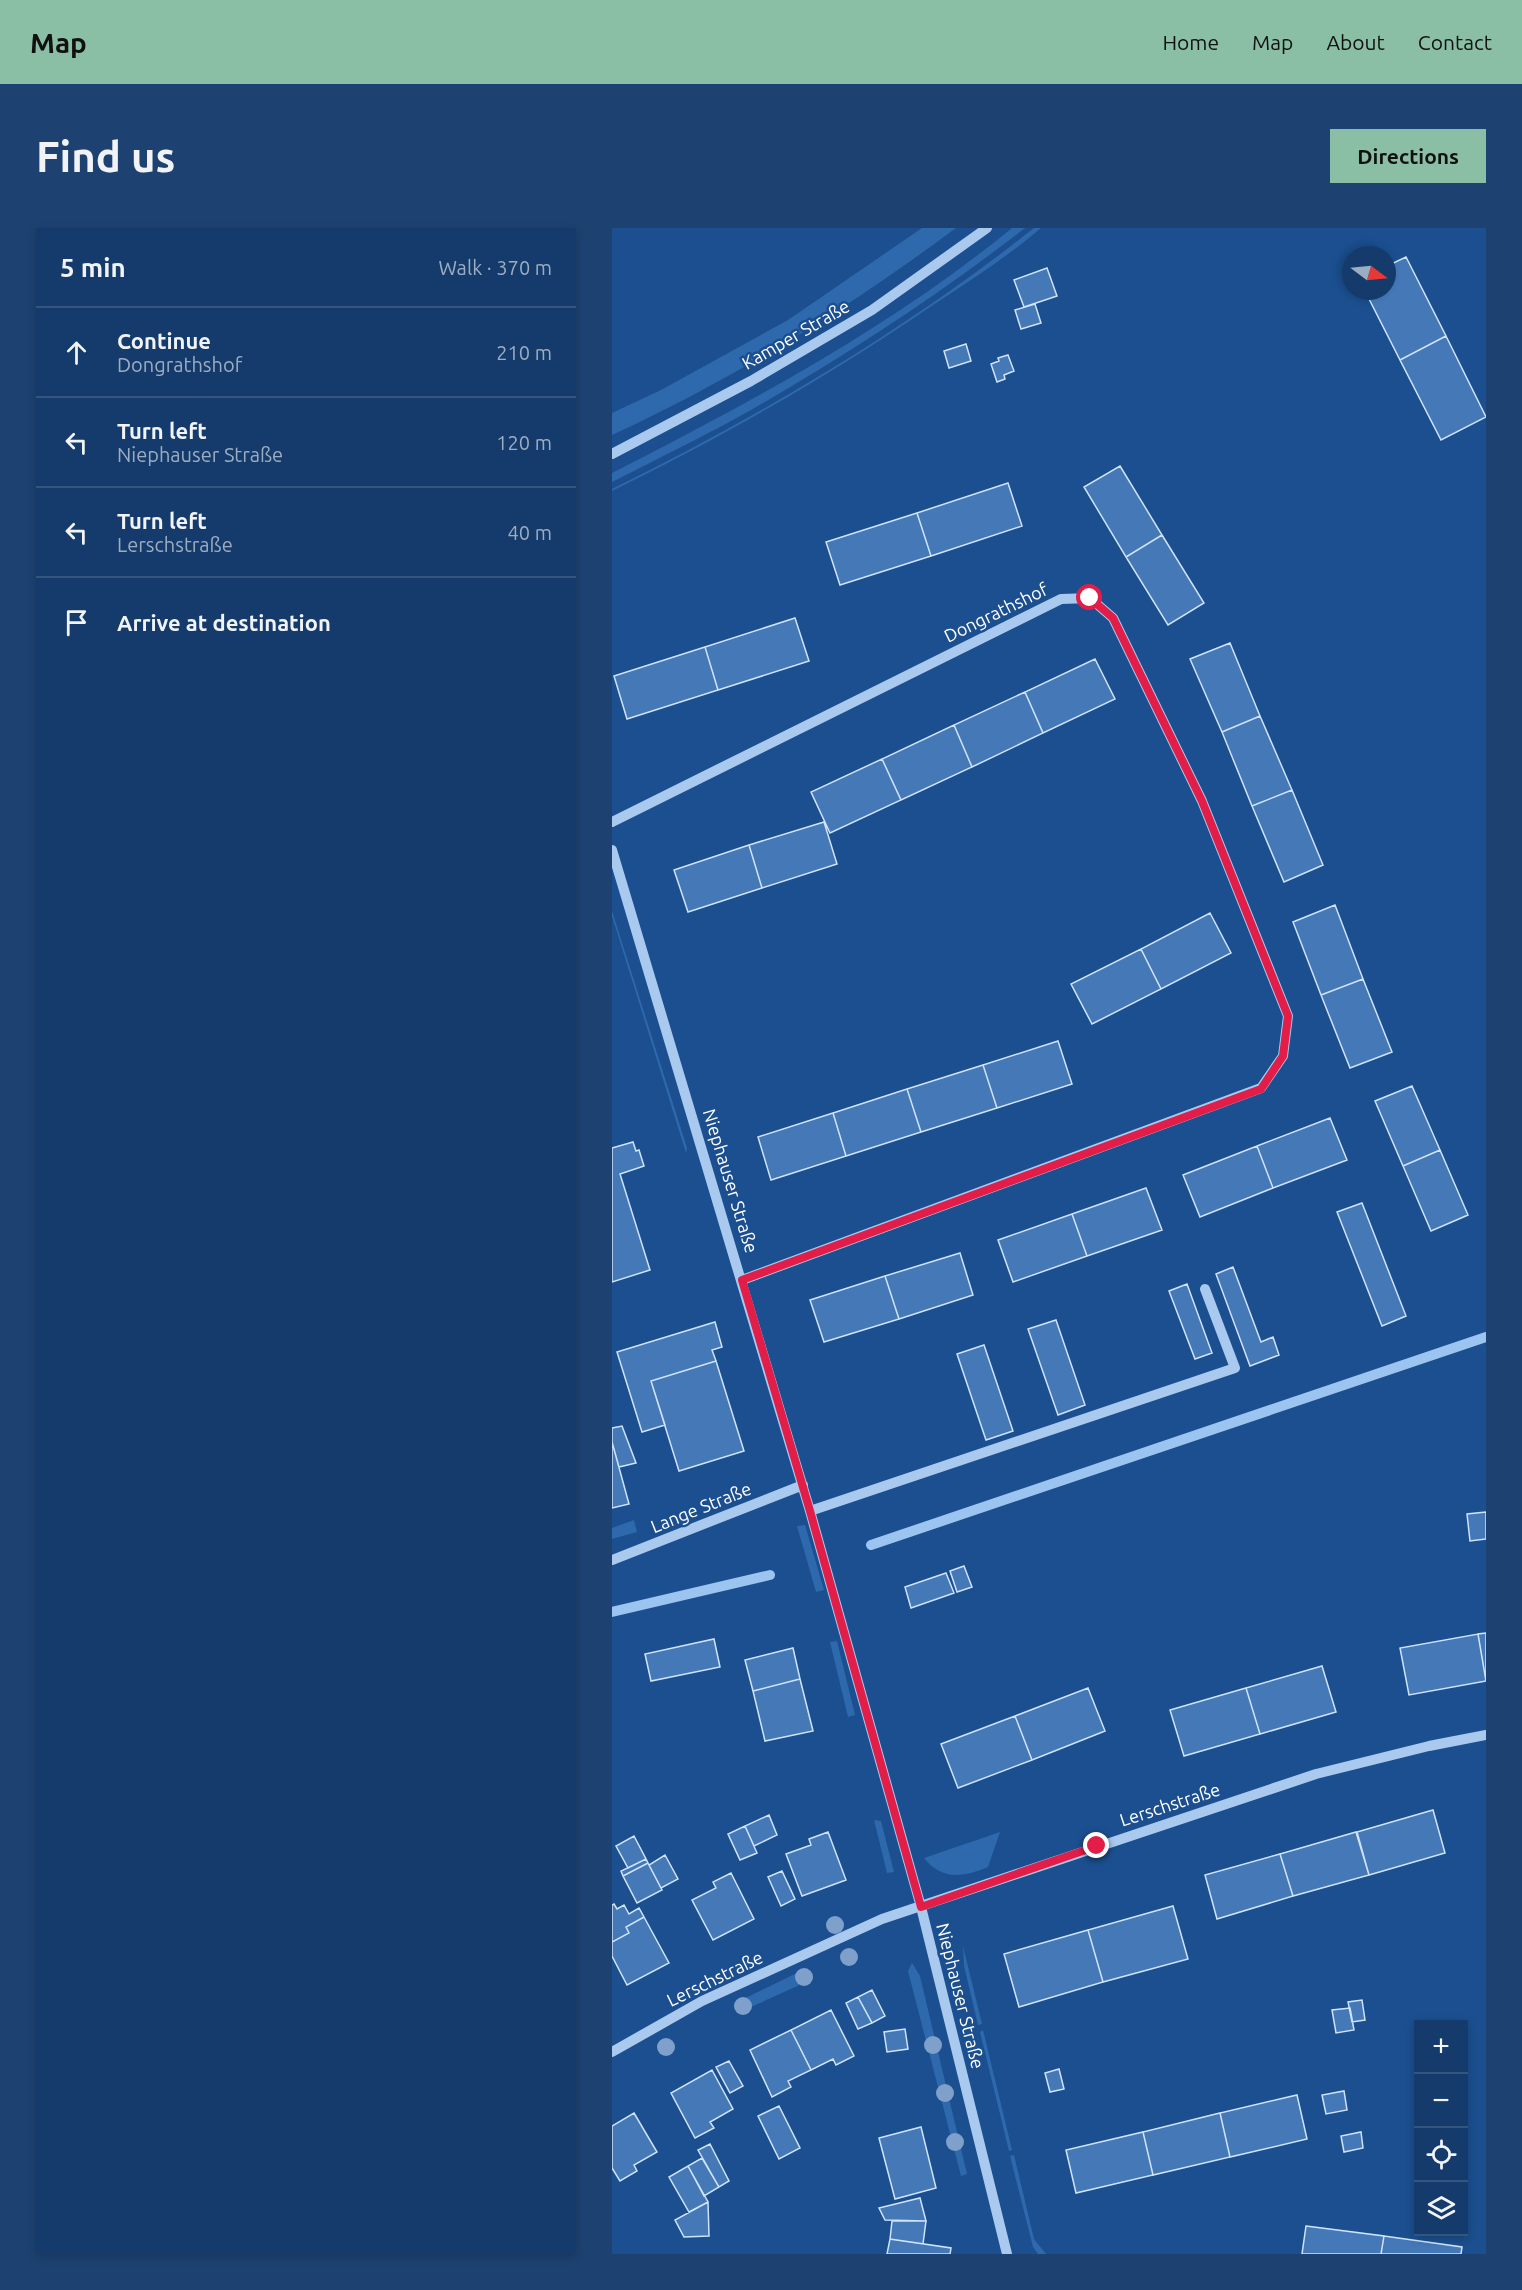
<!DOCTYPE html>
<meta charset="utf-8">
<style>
:root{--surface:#143b6b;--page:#1d4271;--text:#f1f3f6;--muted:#9dadc1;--line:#33557e;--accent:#8abfa5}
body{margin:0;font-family:Ubuntu,sans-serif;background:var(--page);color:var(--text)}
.controls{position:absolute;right:18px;bottom:18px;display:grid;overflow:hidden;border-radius:0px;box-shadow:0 3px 9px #0003}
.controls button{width:54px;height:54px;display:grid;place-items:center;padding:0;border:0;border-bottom:2px solid var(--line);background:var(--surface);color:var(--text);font:30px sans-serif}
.compass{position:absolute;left:730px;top:18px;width:54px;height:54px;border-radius:50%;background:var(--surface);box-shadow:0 3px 9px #0003;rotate:106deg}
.stop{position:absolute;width:18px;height:18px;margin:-14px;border:4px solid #e11d48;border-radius:50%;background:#fff}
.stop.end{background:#e11d48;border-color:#fff;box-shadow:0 2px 6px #0008}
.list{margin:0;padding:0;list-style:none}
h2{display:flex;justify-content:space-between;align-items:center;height:78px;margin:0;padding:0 24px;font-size:26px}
h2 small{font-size:20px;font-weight:400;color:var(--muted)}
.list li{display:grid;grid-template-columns:39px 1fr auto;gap:18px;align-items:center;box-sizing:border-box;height:90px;padding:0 24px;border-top:2px solid var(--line)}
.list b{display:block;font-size:22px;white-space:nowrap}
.list p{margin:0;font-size:20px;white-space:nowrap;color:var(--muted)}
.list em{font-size:20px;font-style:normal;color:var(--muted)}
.icon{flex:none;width:33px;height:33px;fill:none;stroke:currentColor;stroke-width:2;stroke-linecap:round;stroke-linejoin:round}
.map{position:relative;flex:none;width:874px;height:2026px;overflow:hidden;border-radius:0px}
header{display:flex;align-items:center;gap:36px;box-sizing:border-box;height:84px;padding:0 30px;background:var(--accent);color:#111}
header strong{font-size:28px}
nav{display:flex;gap:33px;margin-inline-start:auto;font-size:21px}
.intro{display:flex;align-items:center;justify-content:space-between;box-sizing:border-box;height:144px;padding:0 36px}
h1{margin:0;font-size:42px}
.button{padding:15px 27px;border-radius:0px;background:var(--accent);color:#111;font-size:21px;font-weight:700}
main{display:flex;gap:36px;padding:0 36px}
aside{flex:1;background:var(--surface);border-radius:0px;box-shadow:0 3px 9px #0003}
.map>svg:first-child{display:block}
.green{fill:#2e69ad}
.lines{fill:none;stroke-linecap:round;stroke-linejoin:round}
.stream{stroke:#9cc4f0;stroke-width:10}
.building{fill:#4478b7;stroke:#cfe3fa;stroke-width:1.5}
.minor{stroke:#a9c9ee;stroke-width:10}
.tree{fill:#7ea0ca}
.route{stroke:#e11d48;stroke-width:8}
.labels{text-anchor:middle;stroke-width:5;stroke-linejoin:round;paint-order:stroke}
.street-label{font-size:18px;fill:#fff;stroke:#1b4f8f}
</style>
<header>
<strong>Map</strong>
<nav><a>Home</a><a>Map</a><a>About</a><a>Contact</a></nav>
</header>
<div class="intro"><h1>Find us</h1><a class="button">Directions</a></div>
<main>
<aside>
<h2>5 min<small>Walk · 370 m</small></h2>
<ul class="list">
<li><svg class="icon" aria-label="ahead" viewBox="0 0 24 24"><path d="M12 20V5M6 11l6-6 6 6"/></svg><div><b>Continue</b><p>Dongrathshof</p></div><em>210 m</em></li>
<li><svg class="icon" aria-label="left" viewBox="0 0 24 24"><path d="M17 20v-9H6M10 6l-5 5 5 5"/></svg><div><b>Turn left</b><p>Niephauser Straße</p></div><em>120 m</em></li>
<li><svg class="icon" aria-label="left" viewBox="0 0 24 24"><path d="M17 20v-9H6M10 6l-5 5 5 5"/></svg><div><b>Turn left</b><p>Lerschstraße</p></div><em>40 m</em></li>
<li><svg class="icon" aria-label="arrive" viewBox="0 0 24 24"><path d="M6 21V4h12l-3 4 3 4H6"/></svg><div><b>Arrive at destination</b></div></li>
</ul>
</aside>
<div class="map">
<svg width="874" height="2026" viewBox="0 0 874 2026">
<rect width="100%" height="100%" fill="#1b4f8f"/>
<path class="green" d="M310 0H344C237 80 121 151 0 207V185L49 162 176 92Z
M400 0H413C328 66 239 124 146 178 99 205 49 229 0 254V245C139 174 279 99 400 0Z
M422 0H429C394 30 356 54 318 79 214 150 112 208 0 263V261C148 188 292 103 422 0Z
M0 683 75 920 74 925 0 688Z
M22 1292 25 1304 0 1311V1300Z
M193 1297 212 1362 204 1364 185 1298Z
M225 1413 243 1487 236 1489 218 1414Z
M262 1592 269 1593 282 1644 275 1645Z
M388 1604 376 1639C352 1649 330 1653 312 1630Z
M351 1718 370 1796 366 1797 352 1738Z
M300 1735 308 1748 355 1946 349 1948 296 1743Z
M195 1740 201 1751 128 1784 123 1775Z
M371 1802 400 1922 397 1923 368 1804Z
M402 1927 422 2011 434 2026H426L421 2019 398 1928Z"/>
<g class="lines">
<path class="stream" d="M259 1317 874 1109
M0 1384 158 1347"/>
</g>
<path class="building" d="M794 29 834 108 788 132 753 63H775V38Z
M435 40 445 68 412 79 402 52Z
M423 76 429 95 409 101 403 82Z
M834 108 874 189 829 212 788 132Z
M354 116 359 133 337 140 332 123Z
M396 127 402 143 392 147 393 151 385 154 379 136 387 133 386 130Z
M508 238 550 307 514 329 472 259Z
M396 255 410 298 319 328 305 285Z
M305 285 319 328 228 357 214 314Z
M550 307 592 375 556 397 514 329Z
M183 390 197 433 106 462 93 419Z
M618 415 648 488 610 504 578 431Z
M93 419 106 462 15 491 2 448Z
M483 431 503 471 431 505 413 464Z
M413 464 431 505 360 539 342 497Z
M648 488 680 562 640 578 610 504Z
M342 497 360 539 289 572 270 531Z
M270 531 289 572 218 605 199 564Z
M680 562 711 637 672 654 640 578Z
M212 594 225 636 150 660 137 617Z
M137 617 150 660 76 684 62 642Z
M723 677 751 751 709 767 681 694Z
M598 685 619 725 549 761 529 721Z
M529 721 549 761 480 796 459 756Z
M751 751 780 824 738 840 709 767Z
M446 813 460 856 385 880 371 837Z
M371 837 385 880 309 904 295 861Z
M800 858 828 922 791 938 763 873Z
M295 861 309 904 234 928 221 885Z
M221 885 234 928 159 952 146 909Z
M718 890 735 932 661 960 645 918Z
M21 914 24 923 27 922 32 938 8 946 38 1042 0 1054V920Z
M645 918 661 960 588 989 571 947Z
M828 922 856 987 819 1003 791 938Z
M534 960 550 1002 475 1028 460 986Z
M750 975 794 1088 770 1098 725 984Z
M460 986 475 1028 401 1054 386 1012Z
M348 1025 361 1067 287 1091 273 1048Z
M621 1039 649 1114 661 1109 667 1127 638 1138 604 1046Z
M273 1048 287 1091 212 1114 198 1072Z
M575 1056 600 1125 583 1131 557 1063Z
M444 1092 473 1177 446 1187 416 1101Z
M103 1094 110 1119 100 1122 104 1133 39 1153 53 1197 30 1204 5 1124Z
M372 1117 401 1203 374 1212 345 1126Z
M104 1133 132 1223 67 1243 39 1153Z
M10 1198 24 1235 7 1239 0 1214V1200Z
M0 1214 17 1276 0 1280Z
M874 1284V1311L858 1313 855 1286Z
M352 1338 360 1359 345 1364 338 1343Z
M334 1345 342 1365 299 1380 293 1359Z
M874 1405V1453L866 1406Z
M866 1406 874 1453 797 1467 788 1420Z
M102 1411 108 1439 39 1453 33 1426Z
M181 1420 188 1451 141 1463 133 1432Z
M710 1438 724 1484 648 1506 634 1460Z
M188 1451 201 1503 153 1513 141 1463Z
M476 1460 493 1503 420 1532 403 1488Z
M634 1460 648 1506 572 1528 558 1482Z
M403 1488 420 1532 346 1560 329 1516Z
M821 1582 833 1625 757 1647 745 1604Z
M157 1587 165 1607 142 1618 133 1598Z
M133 1598 145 1625 128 1632 116 1606Z
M216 1604 234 1652 190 1668 174 1626 199 1617 197 1611Z
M744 1604 757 1647 681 1668 668 1626Z
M22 1608 34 1631 16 1640 4 1618Z
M668 1626 681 1668 605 1691 593 1647Z
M53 1627 66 1651 49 1660 37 1637Z
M34 1631 36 1635 11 1648 9 1643Z
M36 1635 50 1662 25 1675 11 1648Z
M170 1643 183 1671 169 1678 156 1649Z
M119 1645 142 1691 101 1712 80 1672 104 1660 101 1654Z
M2 1676 5 1681 12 1677 17 1686 27 1680 32 1689 14 1699 17 1705 0 1714V1677Z
M561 1678 576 1731 491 1754 476 1702Z
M32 1689 57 1735 15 1757 0 1728V1714L17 1705 14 1699Z
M476 1702 491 1754 407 1779 392 1726Z
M260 1762 273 1788 260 1795 246 1769Z
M246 1769 260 1795 246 1801 234 1775Z
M750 1772 753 1792 740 1794 736 1774Z
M738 1780 742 1802 724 1805 720 1782Z
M219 1782 242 1828 224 1837 221 1831 199 1842 179 1802Z
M293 1801 296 1821 275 1824 272 1804Z
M179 1802 199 1842 176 1853 179 1859 160 1869 138 1822Z
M117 1833 131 1858 118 1865 104 1839Z
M447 1841 452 1861 438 1864 433 1845Z
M100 1842 121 1881 98 1894 102 1900 83 1910 59 1865Z
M732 1863 735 1882 714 1886 710 1867Z
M685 1867 695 1911 618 1929 608 1885Z
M167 1878 188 1920 167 1931 146 1888Z
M22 1885 45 1924 22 1937 25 1943 8 1953 0 1940V1898Z
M608 1885 618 1929 541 1947 531 1904Z
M309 1899 324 1960 283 1971 267 1910Z
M531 1904 541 1947 464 1965 454 1922Z
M749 1904 751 1920 732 1924 729 1908Z
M98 1916 117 1953 107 1959 86 1922Z
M90 1930 107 1959 92 1968 76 1938Z
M76 1938 96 1974 77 1984 57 1949Z
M308 1970 314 1993 273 1992 267 1980Z
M96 1974 97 2008 72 2009 63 1992Z
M280 1993H314L311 2016 278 2011Z
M694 1998 772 2008 769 2026H690Z
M772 2008 850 2019 849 2026H769Z
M278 2011 339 2020 338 2026H275Z"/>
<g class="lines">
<path class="minor" d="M0 226 139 153 260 82 375 0
M0 594 449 371 478 370 501 390 590 573 676 788 671 828 649 860 130 1052
M0 622 198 1283 309 1679 395 2026
M198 1283 623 1140 593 1061
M0 1332 191 1257
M0 1824 90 1773 270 1691 704 1546 817 1518 874 1507"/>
</g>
<g class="tree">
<circle cx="223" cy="1697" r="9"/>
<circle cx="237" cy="1729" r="9"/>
<circle cx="192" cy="1749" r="9"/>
<circle cx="131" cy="1778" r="9"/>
<circle cx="321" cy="1817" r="9"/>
<circle cx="54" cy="1819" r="9"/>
<circle cx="333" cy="1865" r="9"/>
<circle cx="343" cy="1914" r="9"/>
</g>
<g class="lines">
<path class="route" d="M478 370 501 390 590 573 676 788 671 828 649 861 130 1052 198 1283 309 1679 485 1618"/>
</g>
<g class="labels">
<g class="street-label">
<text transform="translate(184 107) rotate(-30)" y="6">Kamper Straße</text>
<text transform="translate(384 385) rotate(-26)" y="6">Dongrathshof</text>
<text transform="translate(118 953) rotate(73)" y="6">Niephauser Straße</text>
<text transform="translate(89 1280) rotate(-22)" y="6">Lange Straße</text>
<text transform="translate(558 1577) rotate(-18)" y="6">Lerschstraße</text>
<text transform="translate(103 1751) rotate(-26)" y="6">Lerschstraße</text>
<text transform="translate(348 1768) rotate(76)" y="6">Niephauser Straße</text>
</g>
</g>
</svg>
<div class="controls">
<button>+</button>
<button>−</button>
<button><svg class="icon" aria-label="locate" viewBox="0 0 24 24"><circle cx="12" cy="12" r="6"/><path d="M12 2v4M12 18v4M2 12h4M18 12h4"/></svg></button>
<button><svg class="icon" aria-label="layers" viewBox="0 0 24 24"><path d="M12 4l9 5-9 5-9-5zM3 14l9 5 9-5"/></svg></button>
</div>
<svg class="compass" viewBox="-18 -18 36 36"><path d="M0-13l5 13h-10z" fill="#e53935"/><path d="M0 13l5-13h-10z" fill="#9dadc1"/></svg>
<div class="stop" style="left:478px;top:370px"></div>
<div class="stop end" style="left:485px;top:1618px"></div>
</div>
</main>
